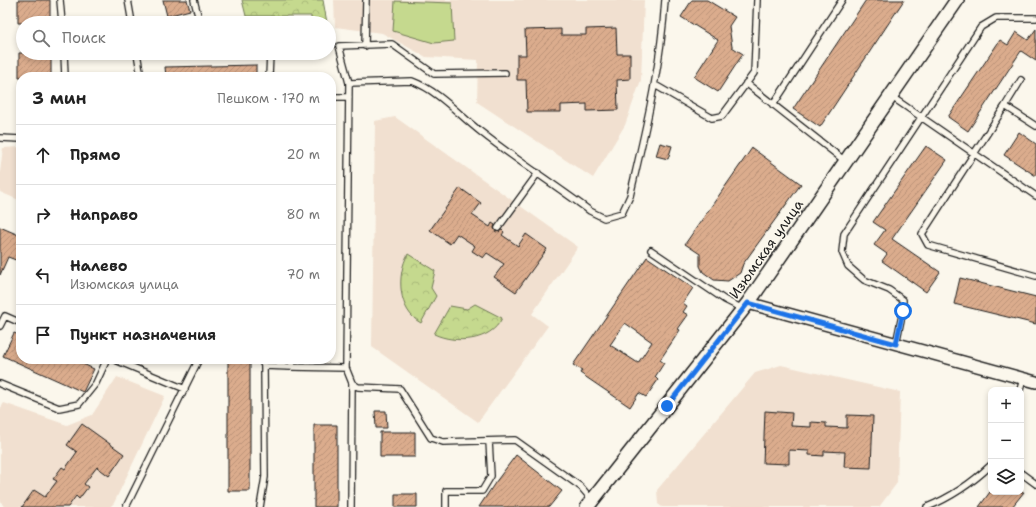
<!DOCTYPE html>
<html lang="ru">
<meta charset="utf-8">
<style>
:root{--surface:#fff;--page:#f6f6f6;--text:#222;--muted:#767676;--line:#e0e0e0}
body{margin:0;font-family:"Shantell Sans",sans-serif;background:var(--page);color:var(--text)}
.controls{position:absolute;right:12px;bottom:12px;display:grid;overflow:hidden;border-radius:8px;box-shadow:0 2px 6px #0003}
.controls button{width:36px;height:36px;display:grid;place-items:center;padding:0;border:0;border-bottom:1px solid var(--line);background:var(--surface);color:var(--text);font:20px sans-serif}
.stop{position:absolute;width:12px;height:12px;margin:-9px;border:3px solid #1a73e8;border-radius:50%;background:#fff}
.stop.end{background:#1a73e8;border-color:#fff;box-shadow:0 1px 4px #0008}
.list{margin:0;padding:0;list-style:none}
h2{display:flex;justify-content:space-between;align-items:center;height:52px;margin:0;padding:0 16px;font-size:17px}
h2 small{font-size:13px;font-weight:400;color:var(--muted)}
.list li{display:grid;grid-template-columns:26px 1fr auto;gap:12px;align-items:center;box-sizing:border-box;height:60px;padding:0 16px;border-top:1px solid var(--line)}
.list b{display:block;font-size:15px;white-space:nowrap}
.list p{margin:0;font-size:13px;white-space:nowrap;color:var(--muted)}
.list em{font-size:13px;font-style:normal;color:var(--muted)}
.icon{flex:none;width:22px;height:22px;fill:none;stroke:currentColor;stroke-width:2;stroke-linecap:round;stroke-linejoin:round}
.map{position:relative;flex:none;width:1036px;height:507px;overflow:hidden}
.search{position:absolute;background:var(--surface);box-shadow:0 2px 6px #0003;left:16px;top:16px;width:320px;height:44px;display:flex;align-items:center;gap:10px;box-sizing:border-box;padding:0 14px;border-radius:22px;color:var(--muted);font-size:15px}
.panel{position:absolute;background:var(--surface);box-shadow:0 2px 6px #0003;left:16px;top:72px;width:320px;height:292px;border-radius:16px}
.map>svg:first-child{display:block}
.built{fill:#f1e0d0}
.forest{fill:url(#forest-crowns);stroke:#707a55}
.garden{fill:#c5d98e;stroke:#707a55}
.building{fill:url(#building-hatch);stroke:#1c1c1c;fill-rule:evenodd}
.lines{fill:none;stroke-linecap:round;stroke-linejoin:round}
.service-casing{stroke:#1c1c1c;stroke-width:8}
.minor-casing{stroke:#1c1c1c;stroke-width:14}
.tertiary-casing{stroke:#1c1c1c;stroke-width:16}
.service{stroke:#fbf7ec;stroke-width:5.5}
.minor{stroke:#fbf7ec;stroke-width:11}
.tertiary{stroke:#fbf7ec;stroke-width:13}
.route{stroke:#1a73e8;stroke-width:5}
.labels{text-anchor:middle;stroke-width:3;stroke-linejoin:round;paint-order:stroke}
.street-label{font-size:14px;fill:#1c1c1c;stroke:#fbf7ec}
</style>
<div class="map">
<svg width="1036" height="507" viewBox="0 0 1036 507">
<defs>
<pattern id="forest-crowns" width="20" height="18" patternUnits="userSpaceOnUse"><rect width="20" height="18" fill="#c5d98e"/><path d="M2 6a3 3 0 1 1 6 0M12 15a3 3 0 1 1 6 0" fill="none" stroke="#a9ba7a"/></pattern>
<pattern id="building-hatch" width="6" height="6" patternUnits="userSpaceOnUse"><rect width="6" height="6" fill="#dbac8d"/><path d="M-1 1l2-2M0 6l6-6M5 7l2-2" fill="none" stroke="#bb9379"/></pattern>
</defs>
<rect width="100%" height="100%" fill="#fbf7ec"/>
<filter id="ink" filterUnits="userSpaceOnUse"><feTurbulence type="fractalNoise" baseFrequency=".025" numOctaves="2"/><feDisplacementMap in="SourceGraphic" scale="8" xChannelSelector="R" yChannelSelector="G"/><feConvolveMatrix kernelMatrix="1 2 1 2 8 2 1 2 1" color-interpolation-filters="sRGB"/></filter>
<g filter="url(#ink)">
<path class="built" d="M334 0H644L641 80 625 125 593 178 477 102 478 60 426 57 382 33 335 27Z
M395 117 578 247 532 314 548 326 478 422 372 347 375 121Z
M21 147V201L0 192V172L3 148Z
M781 365 900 392 897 483 879 507H662L658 504 657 490 755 373Z
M117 377 165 396 114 503 110 507H4L0 500V409L4 403 67 425 92 415Z"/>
<path class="forest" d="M242 0H323L327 23H311V16H246Z
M408 254 435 271 431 288 436 296 421 323C398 311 396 275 408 254Z
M475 304 502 318C491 342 455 344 434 334L450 306 467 309Z"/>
<path class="garden" d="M395 1 452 3 454 41 434 43 393 31Z"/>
<path class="building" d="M18 0H50V23H18Z
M163 0H187L190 10 167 16Z
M692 0H707L735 17 729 26 732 47 743 54 718 92 694 77 718 40 681 17Z
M866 0H904L820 127 793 109Z
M616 28 617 54H630V79L617 80 618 110 587 111V104L561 105V112H527L526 80H517V55H526L525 30 561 29V35H586V29Z
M1036 29V61L1021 51 968 131 948 117 1000 40 1008 45 1016 32 1028 40Z
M19 53H51V77H19Z
M256 65V77H166L165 67Z
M1019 132 1036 144V176L1004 155Z
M660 143 672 146 668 159 656 156Z
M926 146 947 160 892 239 940 272 926 292 882 261 887 254 874 245 885 230 873 222Z
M752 148 801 184 743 264 740 273 728 281 714 280 703 272 700 266V254L685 244Z
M460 188 481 203 472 215 490 227 492 223 495 225 494 228 496 232 502 230 504 232 502 235 518 246 526 234 547 249 516 292 494 277 504 264 487 253 483 258 472 251 475 246 457 234 450 244 430 230Z
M0 227 21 236V262L8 257 0 275Z
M647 257 693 288 683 303 687 306 683 312 688 315 678 329 680 330 660 360 664 363 655 377 658 380 646 397 639 393 630 407 580 373 582 370 573 365ZM625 323 652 342 638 363 610 345Z
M960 278 1036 297V324L954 304Z
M14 333 21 336V359H72L94 369 83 392 3 356Z
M228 359H250V491H228Z
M375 411H386L387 428H376Z
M765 411 792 413 791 426 811 427V422L826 423V427L847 428V415L873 416 871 468 844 467 845 452 824 451V456L809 455V451L789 450V464L763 463Z
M82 424 124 454 109 476 97 467 84 484 88 487 79 499 76 496 68 507H22L34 490 45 497 57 481 53 479 62 467 65 469 77 452 67 445Z
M314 425H337V507H314Z
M380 432H415V457H380Z
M516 455 562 491 549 507H479L495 483Z
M990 492H1024L1012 507H979Z
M395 494H417V507H395Z"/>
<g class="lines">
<g class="service-casing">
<path id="service" d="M60 0 62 23
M128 0 132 23
M194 0 200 23
M365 46 366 0
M64 53 65 77
M137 53 141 77
M505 73 434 74 392 44 339 46 349 83 346 368 352 383 358 387 400 389 431 438 443 442 515 440 581 487 592 500
M269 77 270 53
M349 83 412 81C439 91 459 115 481 132 516 160 554 184 590 211L604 218 622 213 630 196C645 131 661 67 665 0
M746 83 845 161
M655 85 712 118 722 116 754 73 757 0
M331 97H349
M892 97 1036 196
M773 105 842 0
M1005 106 1021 80
M1036 126 1005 106 922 234 928 245 1036 276
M0 138 21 139
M498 228 538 173
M651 250 725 300 743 309
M0 326 5 316 21 323
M896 344 902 315 903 300 889 290 864 280 848 266 842 252 844 234 981 27 996 18H1036
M113 359 185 389
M292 359V367L346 368
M264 366 292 367
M0 384 59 408 79 404 96 383 107 359
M1020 390 1023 379
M1021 473 1036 484
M126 507 199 359
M260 507 265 477 264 366 261 359
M351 507 352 383
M446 507V491H482L491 476 489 441
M927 507C952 497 971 484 991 465"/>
</g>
<g class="minor-casing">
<path id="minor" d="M748 303 1036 382"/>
</g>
<g class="tertiary-casing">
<path id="tertiary" d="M587 507 748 303 957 0"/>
</g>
<use href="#service" class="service"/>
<use href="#minor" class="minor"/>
<use href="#tertiary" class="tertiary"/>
</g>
</g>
<g class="lines" filter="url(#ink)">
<path class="route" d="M667 406 748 303 896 344 903 311"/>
</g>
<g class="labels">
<g class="street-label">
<text transform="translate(766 249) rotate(-55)" y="5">Изюмская улица</text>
</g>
</g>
</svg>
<div class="controls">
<button>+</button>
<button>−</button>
<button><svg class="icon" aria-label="layers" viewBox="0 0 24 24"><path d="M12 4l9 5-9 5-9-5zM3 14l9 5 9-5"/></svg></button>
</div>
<div class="stop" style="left:903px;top:311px"></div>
<div class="stop end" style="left:667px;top:406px"></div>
<div class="search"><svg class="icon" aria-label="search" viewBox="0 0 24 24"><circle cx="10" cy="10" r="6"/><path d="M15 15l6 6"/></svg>Поиск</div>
<section class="panel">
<h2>3 мин<small>Пешком · 170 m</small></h2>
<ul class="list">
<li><svg class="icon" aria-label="ahead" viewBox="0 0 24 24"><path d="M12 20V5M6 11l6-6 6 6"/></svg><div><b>Прямо</b></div><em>20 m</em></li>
<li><svg class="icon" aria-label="right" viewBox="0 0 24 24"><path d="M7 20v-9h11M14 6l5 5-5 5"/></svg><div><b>Направо</b></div><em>80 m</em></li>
<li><svg class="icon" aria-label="left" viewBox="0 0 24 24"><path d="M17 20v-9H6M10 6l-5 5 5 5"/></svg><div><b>Налево</b><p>Изюмская улица</p></div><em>70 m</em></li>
<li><svg class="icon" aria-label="arrive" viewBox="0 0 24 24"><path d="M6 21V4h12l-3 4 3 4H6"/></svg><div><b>Пункт назначения</b></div></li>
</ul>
</section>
</div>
